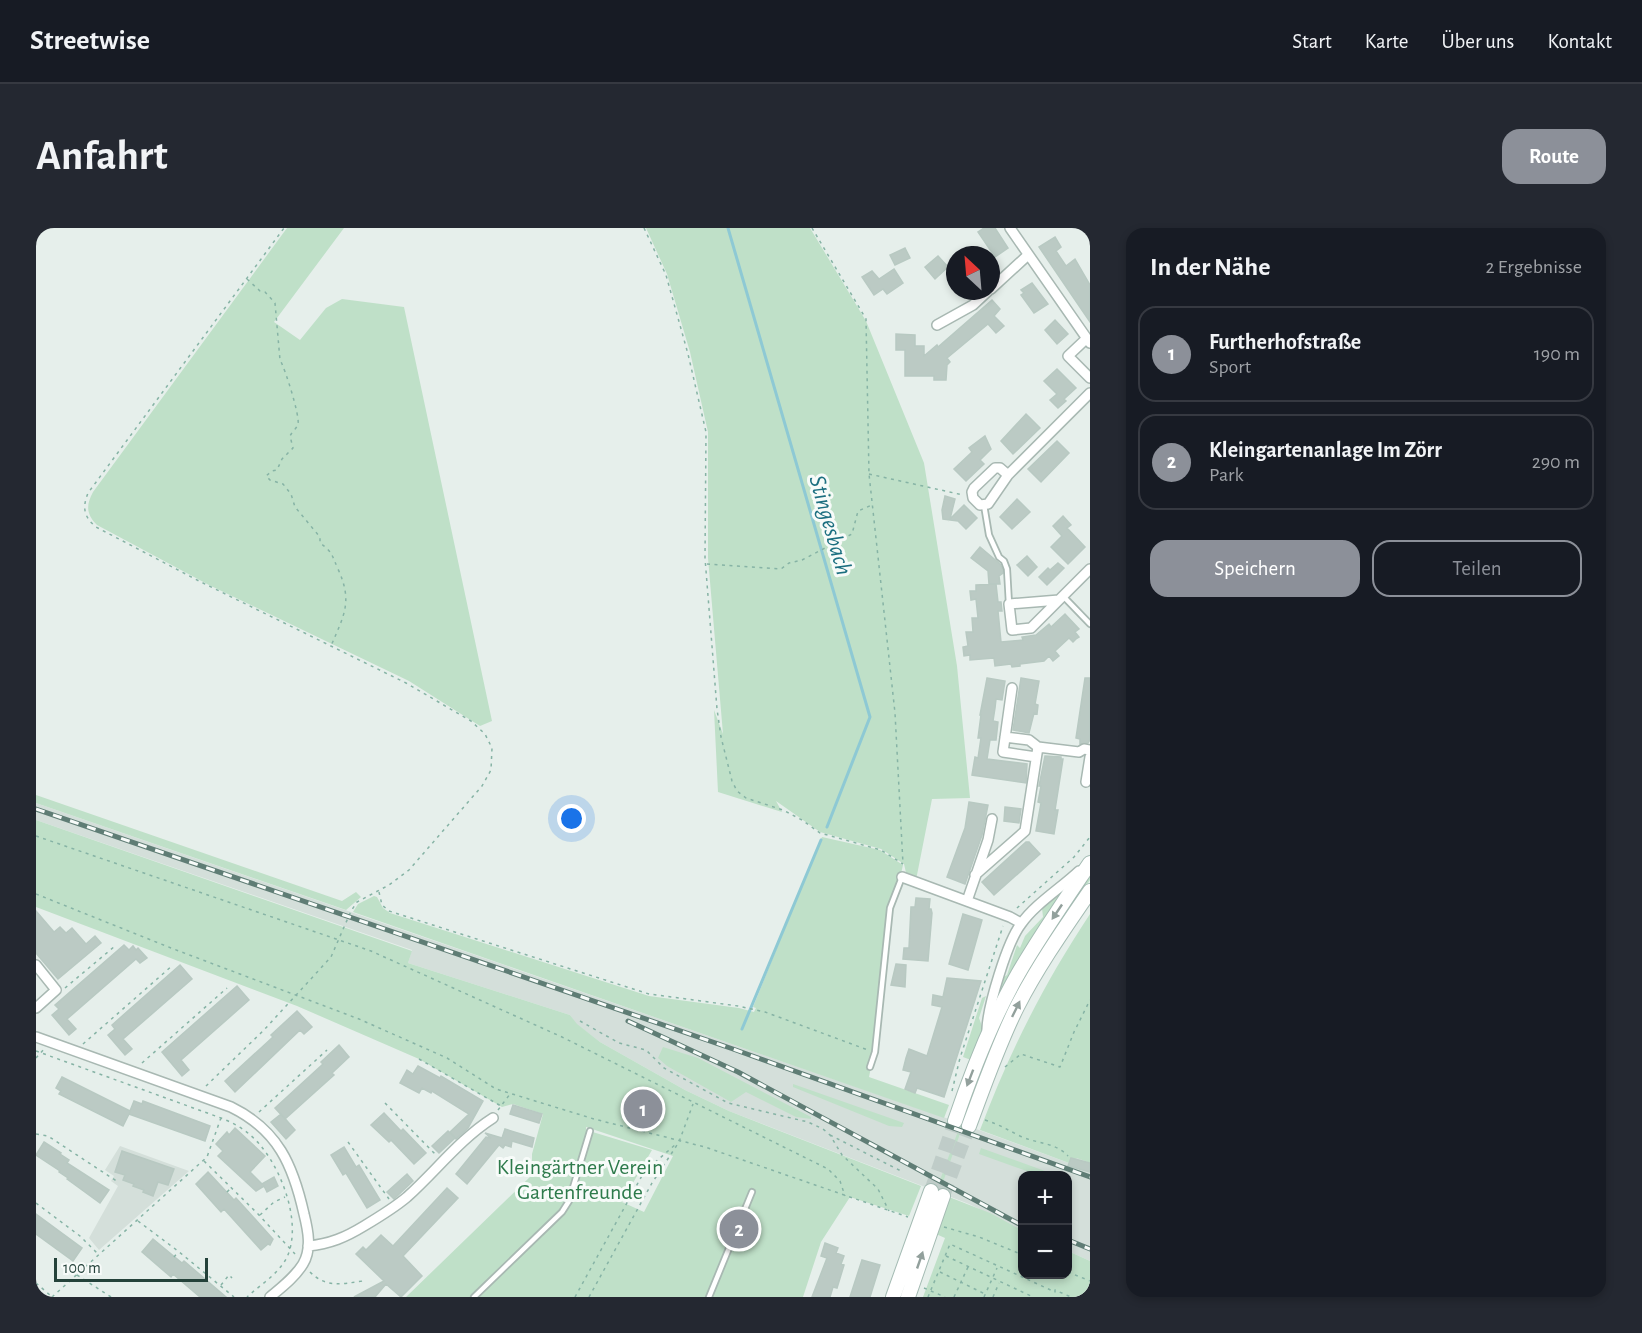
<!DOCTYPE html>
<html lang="de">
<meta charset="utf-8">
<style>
:root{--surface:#171b24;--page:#242831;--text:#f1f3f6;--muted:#9ea1a6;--line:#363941;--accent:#8c9099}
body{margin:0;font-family:"Alegreya Sans",sans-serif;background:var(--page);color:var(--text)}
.controls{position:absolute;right:18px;bottom:18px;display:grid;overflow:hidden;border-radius:12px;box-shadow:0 3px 9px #0003}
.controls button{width:54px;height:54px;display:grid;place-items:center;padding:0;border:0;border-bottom:2px solid var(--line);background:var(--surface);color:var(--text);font:30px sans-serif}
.compass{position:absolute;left:910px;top:18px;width:54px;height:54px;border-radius:50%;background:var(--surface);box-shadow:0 3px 9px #0003;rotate:334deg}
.scale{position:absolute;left:18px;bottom:15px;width:154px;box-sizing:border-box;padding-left:6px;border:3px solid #24423a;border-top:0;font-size:16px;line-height:21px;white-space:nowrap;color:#24423a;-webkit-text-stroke:4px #f7fbf9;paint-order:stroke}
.you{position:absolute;left:536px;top:591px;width:21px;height:21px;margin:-15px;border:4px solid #fff;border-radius:50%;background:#1a73e8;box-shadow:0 0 0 9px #1a73e833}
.badge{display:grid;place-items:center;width:39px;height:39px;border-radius:50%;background:var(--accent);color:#fff;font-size:20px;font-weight:700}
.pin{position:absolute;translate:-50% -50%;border:3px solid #fff;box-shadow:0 2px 6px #0006}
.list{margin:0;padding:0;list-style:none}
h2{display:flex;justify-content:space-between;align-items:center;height:78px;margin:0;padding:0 24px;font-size:26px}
h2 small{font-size:20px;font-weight:400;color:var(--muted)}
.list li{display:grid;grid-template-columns:39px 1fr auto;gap:18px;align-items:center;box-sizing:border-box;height:96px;margin:0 12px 12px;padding:0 12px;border:2px solid var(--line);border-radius:18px}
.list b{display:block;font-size:22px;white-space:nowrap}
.list p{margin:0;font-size:20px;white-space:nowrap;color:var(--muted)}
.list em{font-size:20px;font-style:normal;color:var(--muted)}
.actions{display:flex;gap:12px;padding:18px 24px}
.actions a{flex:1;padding:14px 0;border:2px solid var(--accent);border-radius:18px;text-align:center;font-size:21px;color:var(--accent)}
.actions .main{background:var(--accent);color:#fff}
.map{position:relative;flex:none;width:1054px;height:1069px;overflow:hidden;border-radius:18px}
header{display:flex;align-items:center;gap:36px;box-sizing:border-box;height:84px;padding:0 30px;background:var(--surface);border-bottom:2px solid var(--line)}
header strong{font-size:28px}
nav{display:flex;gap:33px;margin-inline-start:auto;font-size:21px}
.intro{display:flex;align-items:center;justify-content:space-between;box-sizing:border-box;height:144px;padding:0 36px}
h1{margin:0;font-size:42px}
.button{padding:15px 27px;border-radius:18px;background:var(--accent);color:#fff;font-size:21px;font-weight:700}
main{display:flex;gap:36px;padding:0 36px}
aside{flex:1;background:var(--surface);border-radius:18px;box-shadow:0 3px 9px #0003}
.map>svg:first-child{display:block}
.built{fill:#d4dfda}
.green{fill:#bfe0c8;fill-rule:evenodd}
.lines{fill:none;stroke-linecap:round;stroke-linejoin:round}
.stream{stroke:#8ec9d4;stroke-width:3}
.building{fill:#bbcac4;stroke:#b8c9c2;stroke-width:1.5}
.secondary-tunnel{stroke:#bfccc8;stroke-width:14;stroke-dasharray:14 7;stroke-linecap:butt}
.lane-casing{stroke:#a8b8b2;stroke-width:8}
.street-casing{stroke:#a8b8b2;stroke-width:12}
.secondary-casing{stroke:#a4bbb3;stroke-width:16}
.path{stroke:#86b3a5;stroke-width:1.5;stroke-dasharray:3 4.5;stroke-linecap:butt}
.lane{stroke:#fff;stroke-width:4.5}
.street{stroke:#fff;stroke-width:9}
.secondary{stroke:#fff;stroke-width:14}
.rail-casing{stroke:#5f7d75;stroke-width:5}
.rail{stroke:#f7fbf9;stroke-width:3;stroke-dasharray:9;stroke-linecap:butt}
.oneway{fill:#92a09c}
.labels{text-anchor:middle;stroke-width:6;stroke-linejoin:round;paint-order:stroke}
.park-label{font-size:22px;fill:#2d7a4b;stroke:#f7fbf9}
.water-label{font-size:24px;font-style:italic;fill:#1c6f80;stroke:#f7fbf9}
</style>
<header>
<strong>Streetwise</strong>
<nav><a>Start</a><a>Karte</a><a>Über uns</a><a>Kontakt</a></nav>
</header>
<div class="intro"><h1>Anfahrt</h1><a class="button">Route</a></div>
<main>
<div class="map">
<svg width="1054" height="1069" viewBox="0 0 1054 1069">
<rect width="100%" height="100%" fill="#e6efeb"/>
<path class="built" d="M0 575 910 890 1033 935 1041 929 1047 932 1054 935V1033L1032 1023V948H987L986 1002 933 976 693 883 649 862 564 814 540 796 534 787 372 735 376 722 0 592Z
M84 918 153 943 63 1022 53 1010 82 958 75 953 78 948 69 942Z"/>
<path class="green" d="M251 0H308L238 94 264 112 290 80 306 71 368 79 456 493 444 498 373 453 173 357 61 297C50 286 50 277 57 264Z
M610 0H774L830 93 888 235 921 438 934 570 896 571 880 652 871 649 868 636 845 621 784 604 740 573 746 584 682 564 678 482 687 506 672 330V204L654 124 631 46Z
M0 567 306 673 320 664 325 669 310 682 0 575Z
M0 592 376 723 372 735 534 787 541 796 564 814 649 862 693 883 885 958 873 988 814 969 785 1014 767 1069H370L496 947V926L507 886 477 876 466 879 383 831 261 778 0 679ZM550 899 637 928 608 984 586 974 616 922 550 902Z
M786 609 844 622 867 637 864 650 856 670 838 824 833 849 913 877 908 890 317 684 322 676 338 668 341 669 347 680 354 685 613 768 703 780 718 784 720 780 717 779Z
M1054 645V652L1014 712 933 880 894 991 890 990 960 800 989 744Z
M1032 657 959 777 966 750 971 747 981 717 984 720 989 708 1007 689 1006 680Z
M1054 686V938V935L1041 930 1033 935 944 902C974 823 1007 757 1054 686Z
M950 768 943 790 947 801 935 832 927 829 946 770Z
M627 819 662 830 775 889V891L760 889 710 864 695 874 631 838 622 830Z
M757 856 868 895 866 899 853 898 757 859Z
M945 920 1020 947H1002L943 926Z
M913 969 954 985 986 1002 987 1046H1032V1023L1054 1033V1069H887L909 1010 900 1006Z"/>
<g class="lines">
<path class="stream" d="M692 0 834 489 791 599
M706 801 785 612"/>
</g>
<path class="building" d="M948 0H959L972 20 959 29 942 4Z
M1019 9 1025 19 1020 23 1030 38 1039 31 1054 57V94L1003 19Z
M869 20 874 30 859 37 854 27Z
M902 28 912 39 899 51 889 39Z
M858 41 867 55 851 66 847 61 838 67 826 49 836 43 843 51Z
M996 55 1012 76 998 85 985 67 988 65 985 62Z
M956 72 964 81 958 88 968 98 960 105 952 96 911 130 914 134 911 137 910 152H898V148H869V122H860V106L879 107V118H888V128L901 117 902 119Z
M1019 92 1032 106 1021 116 1009 102Z
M1021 141 1040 160 1028 171 1030 173 1022 180 1014 172 1021 166 1008 153Z
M990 186 1004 200 977 226 965 213Z
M949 208 955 221 944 232 948 236 930 253 918 241 936 224 933 220Z
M1021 213 1033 225 1005 254 992 241Z
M909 268 919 271 914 291 928 277 941 290 930 301 922 293 907 291 906 282Z
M981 271 994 284 976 301 964 289Z
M1027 288 1035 297 1031 300 1049 319 1032 336 1015 319 1026 308 1017 298Z
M944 319 964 336 967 342V345L963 348 964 356H960L962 374H965L966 383H962L965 414 987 412 986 409 1000 407 1013 396 1015 399 1029 386 1043 401 1039 404 1043 409 1040 411 1037 414 1033 410 1019 423 1023 428 1017 433 1013 428 1008 433 984 436V438L976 439 975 436 959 438 958 430 934 432V427L928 428 927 419 932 418 930 404H937L936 390H942L940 371 935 372 934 363H940V357L960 356H953L952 343 935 330Z
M991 328 1001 339 992 348 981 337Z
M1022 335 1028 340 1011 357 1003 349 1012 340 1014 342Z
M951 450 969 453 966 472 960 471 959 480 957 493 962 494 960 512H954L951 531 991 536 990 555 936 547 939 529 942 530 945 510H942L945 487H944Z
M985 450 1003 453 999 476 1002 477 1001 486 998 485 993 505 977 502Z
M1049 450H1054V512L1052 515 1044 516V511L1040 510Z
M1009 528 1025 529V531H1027L1019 582H1022L1018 606 1000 603 1005 575 1002 574 1005 558H1003Z
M933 574 952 577 946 607 929 656 911 649 929 600Z
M969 579 985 581 983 595 968 593Z
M990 614H993L1004 626 958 667 946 654Z
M880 670 894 671 893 681H895L896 685 892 733 867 731 868 720H873L875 679H879Z
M0 683 18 704 24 699 30 705 36 700 50 716 59 708 65 715 22 751 0 725Z
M927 686 946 692 932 742 913 736Z
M88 717 93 722 97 718 100 722 102 720 111 730 104 735 100 731 31 791 40 801 33 807 16 787 23 781 19 777Z
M860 736 870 737 869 759 855 757Z
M144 737 156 751 87 811 96 821 89 827 72 807 79 801 76 797Z
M911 750 945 753 908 869 881 860 879 865 869 861 875 844 867 842 870 830 873 821 891 828 906 779 896 777 897 767 907 769Z
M201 758 213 772 145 832 153 842 146 848 126 824Z
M261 783 276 799 268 806 264 802 199 864 189 853 237 809 235 807Z
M303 817 313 829 296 845 298 847 249 891 239 880 287 836 285 834Z
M382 838 404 850 405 848 447 873 432 900 420 911 414 904 433 886 396 863 395 865 386 860 383 865 364 855 371 842 377 846Z
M26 849 94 883 98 873 106 876 107 873 174 898 169 913 93 886 94 884 87 898 23 866 25 863 20 860Z
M477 877 506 886 503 895 474 886Z
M348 885 365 903 367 901 390 925 378 936 355 912 353 914 335 897Z
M245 886 259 902 250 911 235 894Z
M199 900 229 928 214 944 226 956 238 949 242 958 231 964 228 958 220 963 182 928 187 923 180 916 191 904 193 907Z
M469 901 498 910 496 919 476 913 475 919 469 917 467 920 463 917 431 956 420 946 450 909 455 910 449 905 466 910Z
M412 903 419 910 403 925 396 918Z
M8 914 25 925 24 926 33 932 31 935 73 962 64 975 31 951 32 950 23 944 24 943 0 927Z
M308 919 320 939 323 937 344 972 331 980 310 945 307 947 295 927Z
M86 923 138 941 132 957 122 954 117 968 107 964 108 962 97 958 98 956 87 952 89 947 79 944Z
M1035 930 1054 935V944L1032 938Z
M172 944 198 972 200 970 237 1011 234 1017 232 1016 225 1022 188 981 185 984 160 956Z
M371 946 377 953 358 971 351 964Z
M411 960 422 970 367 1028 386 1048 365 1069 350 1056 339 1069H318L348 1053 320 1026 327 1019 330 1022 345 1007 357 1018Z
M0 986 46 1020 37 1033 0 1006Z
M117 1011 146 1035 148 1033 190 1069H164L137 1046 135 1049 106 1024Z
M789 1015 802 1020 800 1025 808 1028 805 1036 808 1037 801 1060 797 1059 794 1069H776L791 1030 785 1028Z
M826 1032 844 1037 834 1069H814Z"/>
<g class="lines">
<path class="secondary-tunnel" d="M895 963 919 893
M907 968 933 898"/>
<g class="lane-casing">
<path id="lane" d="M948 277 953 307 963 329 968 333 971 341 973 376
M1027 368 1054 396
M834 839 839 824 854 680 866 649
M438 1069 526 984 533 973 554 903
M673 1069 716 964"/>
</g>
<g class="street-casing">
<path id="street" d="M974 0 1054 115
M955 61 992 27
M901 97 937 77 952 63
M1050 111 1032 128 1054 150
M972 247 964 240H959L938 260 936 264 937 270 944 277 952 276 972 247 1054 165
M1023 372 973 376 976 402 995 400 1054 341
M976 460 967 524 1000 529
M969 509 993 512 1002 519 1043 524 1048 521 1054 522
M1050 554 1054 529
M939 647 989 603 1002 519
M866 649 974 689 985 695
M931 673 952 612 956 591
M0 737 20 762 0 780
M951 801C952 778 971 714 985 696 999 676 1025 660 1043 643
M0 809 195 879C242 902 257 937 268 986 272 1002 276 1021 267 1036 259 1049 246 1059 234 1069
M272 1018C294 1016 310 1009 328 998 343 989 358 980 371 969 400 943 424 911 457 890"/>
</g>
<g class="secondary-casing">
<path id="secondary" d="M919 893C936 843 955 793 982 746 1004 708 1029 672 1054 635
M933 898C948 858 962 817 981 779 1002 738 1028 701 1054 663
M857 1069 895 963
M872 1069 907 968"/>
</g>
<path class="path" d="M608 0 630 47 652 126 670 204 669 330 681 481 685 509 696 553 701 563 710 570 747 582 766 592 784 605 845 622 867 636
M776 0 830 91 833 246 859 485 867 636
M211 51 224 63 229 64 239 75 244 132C249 140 264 188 262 196 261 200 256 204 254 208L257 220 246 231 241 242 236 243 230 248 234 252 247 256 255 266 259 279 284 309V315C297 324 296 328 302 341 317 374 308 387 295 418
M833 246 927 267
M671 336 745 341 753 335 766 332 816 306 822 283 836 277
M0 608 335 723 526 809 792 941 804 953 809 968
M343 664 346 677 353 683 613 766 702 778 729 784 832 822
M0 666 135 720 323 791 411 830 460 861 558 891 669 919 872 989
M981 680 1038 629 1054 609
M29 760 79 718
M544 793 583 815 610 822 628 840 692 875 772 894 787 901 794 907 806 927 842 961 853 983
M47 816 137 737
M0 823 185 890C195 894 205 899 213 906 242 929 269 995 250 1031 241 1047 224 1057 211 1069
M0 830 8 821
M383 831 465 878
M106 835 191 760
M969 839 985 826 1024 839 1038 804 1054 772
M170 858 228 802 295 729 315 683 321 674 353 657 373 642 446 558 455 542 456 520 449 506 435 493 370 455 163 353 60 299C48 289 46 280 52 265L248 0
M916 863 924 830 967 698
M349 875 399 926
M462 882 474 866
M223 884 291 822
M949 892C962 896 972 902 984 908 1001 916 1019 914 1032 928
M0 906 12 908 82 954
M794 907 865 943
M312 914 353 971
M168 933 222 986 259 1026
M191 964 195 960
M0 975 44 1008 62 1026
M224 987 238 974 249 969
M102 993 142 1023 198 1069
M908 999 943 1009 987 1027
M910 1028 997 1069
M138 1029 142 1024
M274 1044C290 1060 305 1056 327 1053
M904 1044 949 1066
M1032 1044 1054 1053
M41 1047 75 1069
M0 1055 15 1068
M185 1057 193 1047 196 1050
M888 1060 909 1069
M16 1069 171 929 186 887
M539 1069 608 944 640 916
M553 1069 616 955 643 914 657 876
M892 1069 914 1016 1019 1064V1062L1035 1069
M918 1069 932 1039
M948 1069 961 1040
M957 1069 963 1055"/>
<use href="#lane" class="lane"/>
<use href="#street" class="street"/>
<use href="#secondary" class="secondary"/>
<g class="rail-casing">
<path id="rail" d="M0 581 697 821 1054 949
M592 793 702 844 987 998
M1032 1012 1054 1021"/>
</g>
<use href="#rail" class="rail"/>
</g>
<defs><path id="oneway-solid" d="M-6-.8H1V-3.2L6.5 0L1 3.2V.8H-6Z" transform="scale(1.5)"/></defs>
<g class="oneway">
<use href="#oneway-solid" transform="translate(1021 684) rotate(124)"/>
<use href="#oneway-solid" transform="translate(980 781) rotate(-64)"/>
<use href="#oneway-solid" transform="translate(934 850) rotate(111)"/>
<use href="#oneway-solid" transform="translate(884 1032) rotate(-71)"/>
</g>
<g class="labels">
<g class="park-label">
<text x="544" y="946">Kleingärtner Verein<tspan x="544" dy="25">Gartenfreunde</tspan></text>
</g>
<g class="water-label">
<text transform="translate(795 297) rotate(74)" y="8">Stingesbach</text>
</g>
</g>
</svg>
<div class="controls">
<button>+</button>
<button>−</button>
</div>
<svg class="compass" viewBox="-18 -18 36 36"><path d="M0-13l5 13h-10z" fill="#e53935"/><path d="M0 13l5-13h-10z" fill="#9ea1a6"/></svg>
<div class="scale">100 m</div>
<div class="you"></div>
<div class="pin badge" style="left:607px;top:881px">1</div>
<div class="pin badge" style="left:703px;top:1001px">2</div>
</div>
<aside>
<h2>In der Nähe<small>2 Ergebnisse</small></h2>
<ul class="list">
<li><span class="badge">1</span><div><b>Furtherhofstraße</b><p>Sport</p></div><em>190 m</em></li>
<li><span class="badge">2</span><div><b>Kleingartenanlage Im Zörr</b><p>Park</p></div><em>290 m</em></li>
</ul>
<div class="actions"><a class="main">Speichern</a><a>Teilen</a></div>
</aside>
</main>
